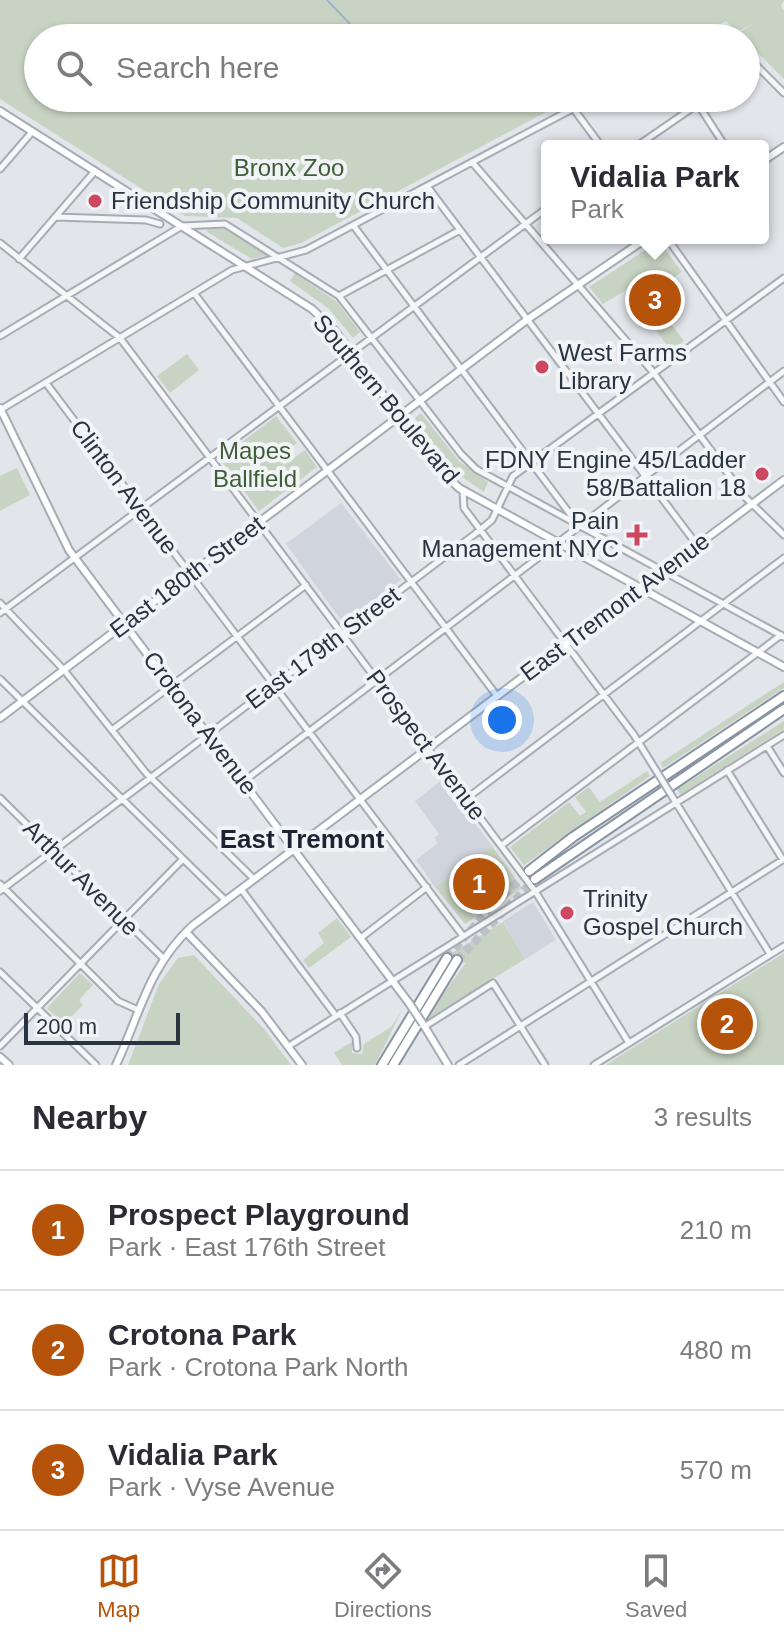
<!DOCTYPE html>
<meta charset="utf-8">
<style>
:root{--surface:#fff;--page:#f2f2f3;--text:#2b2b33;--muted:#7c7c81;--line:#e1e1e2;--accent:#b45309}
body{margin:0;font-family:Helvetica,sans-serif;background:var(--page);color:var(--text)}
.scale{position:absolute;left:24px;bottom:20px;width:156px;box-sizing:border-box;padding-left:8px;border:4px solid #2a3342;border-top:0;font-size:22px;line-height:28px;white-space:nowrap;color:#2a3342;-webkit-text-stroke:6px #f1f4f7;paint-order:stroke}
.you{position:absolute;left:502px;top:720px;width:28px;height:28px;margin:-20px;border:6px solid #fff;border-radius:50%;background:#1a73e8;box-shadow:0 0 0 12px #1a73e833}
.badge{display:grid;place-items:center;width:52px;height:52px;border-radius:50%;background:var(--accent);color:#fff;font-size:26px;font-weight:700}
.pin{position:absolute;translate:-50% -50%;border:4px solid #fff;box-shadow:0 2px 8px #0006}
.popup{position:absolute;left:541px;top:140px;width:228px;height:104px;box-sizing:border-box;display:grid;place-content:center;border-radius:8px;background:var(--surface);filter:drop-shadow(0 2px 6px #0005);font-size:26px;white-space:nowrap;color:var(--muted)}
.popup b{font-size:30px;color:var(--text)}
.popup::after{content:'';position:absolute;left:50%;top:100%;margin-left:-16px;border:16px solid transparent;border-top-color:var(--surface)}
.list{margin:0;padding:0;list-style:none}
h2{display:flex;justify-content:space-between;align-items:center;height:104px;margin:0;padding:0 32px;font-size:34px}
h2 small{font-size:26px;font-weight:400;color:var(--muted)}
.list li{display:grid;grid-template-columns:52px 1fr auto;gap:24px;align-items:center;box-sizing:border-box;height:120px;padding:0 32px;border-top:2px solid var(--line)}
.list b{display:block;font-size:30px;white-space:nowrap}
.list p{margin:0;font-size:26px;white-space:nowrap;color:var(--muted)}
.list em{font-size:26px;font-style:normal;color:var(--muted)}
.icon{flex:none;width:44px;height:44px;fill:none;stroke:currentColor;stroke-width:2;stroke-linecap:round;stroke-linejoin:round}
.map{position:relative;flex:none;width:784px;height:1065px;overflow:hidden}
.search{position:absolute;background:var(--surface);box-shadow:0 2px 6px #0004;left:24px;right:24px;top:24px;height:88px;display:flex;align-items:center;gap:20px;box-sizing:border-box;padding:0 28px;border-radius:44px;color:var(--muted);font-size:30px}
.sheet{height:464px;background:var(--surface)}
nav{display:flex;justify-content:space-around;align-items:center;box-sizing:border-box;height:112px;border-top:2px solid var(--line);background:var(--surface);font-size:22px;color:var(--muted)}
nav a{display:grid;justify-items:center;gap:4px}
nav .on{color:var(--accent)}
.map>svg:first-child{display:block}
.built{fill:#d0d4dc}
.green{fill:#c8d4c3}
.lines{fill:none;stroke-linecap:round;stroke-linejoin:round}
.stream{stroke:#9db4ca;stroke-width:2}
.highway-tunnel{stroke:#bdc1c8;stroke-width:8;stroke-dasharray:8 4;stroke-linecap:butt}
.street-casing{stroke:#a7acb4;stroke-width:9}
.secondary-casing{stroke:#a7acb4;stroke-width:10}
.highway-casing{stroke:#8993a1;stroke-width:12}
.street{stroke:#f4f6f8;stroke-width:5}
.secondary{stroke:#fff;stroke-width:6}
.highway{stroke:#fff;stroke-width:8}
.street-bridge-casing{stroke:#a7acb4;stroke-width:9;stroke-linecap:butt}
.secondary-bridge-casing{stroke:#a7acb4;stroke-width:10;stroke-linecap:butt}
.street-bridge{stroke:#f4f6f8;stroke-width:5}
.secondary-bridge{stroke:#fff;stroke-width:6}
.poi-dot{fill:#ce4760;stroke:#f1f4f7;stroke-width:3}
.labels{text-anchor:middle;stroke-width:8;stroke-linejoin:round;paint-order:stroke}
.park-label{font-size:24px;fill:#3f5e37;stroke:#f1f4f7}
.poi-label{font-size:24px;fill:#2a3342;stroke:#f1f4f7;text-anchor:start}
.street-label{font-size:24px;fill:#2a3342;stroke:#f1f4f7}
.neighbourhood-label{font-size:26px;font-weight:bold;fill:#1c2433;stroke:#f1f4f7}
</style>
<div class="map">
<svg width="784" height="1065" viewBox="0 0 784 1065">
<rect width="100%" height="100%" fill="#e2e5ea"/>
<path class="built" d="M341 503 401 580 343 623 286 544Z
M442 780 492 846 435 887 416 860 438 843 434 838 439 834 415 801Z
M533 902 556 940 525 959 503 921Z"/>
<path class="green" d="M0 0H784L781 6 784 10V79L738 33 756 22 737 32 726 21 691 38H38V98H572L301 243 283 248 237 218 185 216 0 99Z
M209 227 229 230 268 255 252 259 207 232Z
M659 241 682 272 662 286 682 314 671 324 684 341 671 351 643 312 644 309 631 287 603 304 589 287Z
M295 273 337 302 360 332 353 338 329 309 290 281Z
M187 354 199 370 170 393 157 376Z
M421 413 459 461 488 482 484 492 452 470 415 418Z
M276 416 297 443 278 457 284 465 305 450 317 467 259 511 220 459Z
M17 468 30 495 0 511V476Z
M784 682V688L663 768 660 763Z
M784 721V729L680 795 677 789Z
M647 771 650 776 524 865 510 847 569 802 580 816 586 812 575 797 589 787 600 802Z
M492 846 522 888 465 924 435 887Z
M337 918 351 937 309 968 303 960 324 943 318 933Z
M503 922 525 959 430 1018 428 1014 466 963 450 958 437 962Z
M784 953V1065H606L618 1057Z
M194 955 264 1029 291 1065H128L159 984 178 958Z
M80 973 93 985 79 1000 83 1005 64 1024 47 1008Z
M402 1010 375 1065H342L334 1053 352 1042V1053L362 1054 364 1044 391 1027Z"/>
<g class="lines">
<path class="stream" d="M327 0 351 25"/>
<path class="highway-tunnel" d="M447 958 487 911 529 871
M457 960 535 879"/>
<g class="street-casing">
<path id="street" d="M709 38 722 31 729 38
M746 55 784 93
M694 98 725 146
M573 108 601 146
M637 146 698 104
M472 162 653 372 746 498 784 535
M0 169 32 132
M427 186 697 545
M56 217 146 220 160 224
M353 225 576 522
M667 238 784 402
M0 243 120 338 535 891 629 1043
M19 259 95 171
M194 293 497 696
M339 296 460 230
M0 336 182 226 225 224 339 296 461 454 476 469 784 637
M46 383 463 936
M0 410 232 270 306 250 593 98
M463 491 464 508 634 735 657 772
M0 603 64 670 146 773 254 879
M0 613 547 208
M0 679 225 900
M112 730 306 585
M767 746 784 773
M727 770 783 860
M244 781 784 371
M670 793 770 954
M0 798 163 958
M466 799 784 558
M502 845 781 635
M0 884 118 1001 136 1009
M241 889 336 1016
M0 891 475 534 492 520 513 476 784 278
M362 937 427 887
M0 972 96 1065
M340 1013 356 1037 357 1048
M424 1027 493 983 545 1065
M0 1046 183 859
M289 1046 784 735
M459 1065 784 859
M594 1065 784 946"/>
</g>
<g class="secondary-casing">
<path id="secondary" d="M0 111 312 309 334 330 441 471 459 488 784 667
M763 161 784 147
M0 408 69 550 409 1003
M0 718 528 319 647 238
M186 932 262 1012 302 1065
M423 1024 448 1065
M0 1057 9 1065
M116 1065C141 1012 147 969 192 926L784 480"/>
</g>
<g class="highway-casing">
<path id="highway" d="M529 871 573 837 784 696
M535 879 784 709
M382 1065 447 958
M393 1065 457 960"/>
</g>
<use href="#street" class="street"/>
<use href="#secondary" class="secondary"/>
<use href="#highway" class="highway"/>
<g class="street-bridge-casing">
<path id="street-bridge" d="M657 772 670 793"/>
</g>
<g class="secondary-bridge-casing">
<path id="secondary-bridge" d="M409 1003 423 1024"/>
</g>
<use href="#street-bridge" class="street-bridge"/>
<use href="#secondary-bridge" class="secondary-bridge"/>
</g>
<g class="poi-dot">
<circle cx="95" cy="201" r="8"/>
<circle cx="542" cy="367" r="8"/>
<circle cx="762" cy="474" r="8"/>
<path d="M633 523h8v8h8v8h-8v8h-8v-8h-8v-8h8z"/>
<circle cx="567" cy="913" r="8"/>
</g>
<g class="labels">
<g class="park-label">
<text x="289" y="176">Bronx Zoo</text>
<text x="255" y="459">Mapes<tspan x="255" dy="28">Ballfield</tspan></text>
</g>
<g class="poi-label">
<text x="111" y="209">Friendship Community Church</text>
<text x="558" y="361">West Farms<tspan x="558" dy="28">Library</tspan></text>
<text x="746" y="468" text-anchor="end">FDNY Engine 45/Ladder<tspan x="746" dy="28">58/Battalion 18</tspan></text>
<text x="619" y="529" text-anchor="end">Pain<tspan x="619" dy="28">Management NYC</tspan></text>
<text x="583" y="907">Trinity<tspan x="583" dy="28">Gospel Church</tspan></text>
</g>
<g class="street-label">
<text transform="translate(386 399) rotate(50)" y="8">Southern Boulevard</text>
<text transform="translate(124 487) rotate(53)" y="8">Clinton Avenue</text>
<text transform="translate(187 577) rotate(-37)" y="8">East 180th Street</text>
<text transform="translate(615 607) rotate(-37)" y="8">East Tremont Avenue</text>
<text transform="translate(323 648) rotate(-37)" y="8">East 179th Street</text>
<text transform="translate(200 723) rotate(53)" y="8">Crotona Avenue</text>
<text transform="translate(426 745) rotate(53)" y="8">Prospect Avenue</text>
<text transform="translate(81 878) rotate(45)" y="8">Arthur Avenue</text>
</g>
<g class="neighbourhood-label">
<text x="302" y="848">East Tremont</text>
</g>
</g>
</svg>
<div class="scale">200 m</div>
<div class="you"></div>
<div class="pin badge" style="left:479px;top:884px">1</div>
<div class="pin badge" style="left:727px;top:1024px">2</div>
<div class="pin badge" style="left:655px;top:300px">3</div>
<div class="popup"><b>Vidalia Park</b>Park</div>
<div class="search"><svg class="icon" aria-label="search" viewBox="0 0 24 24"><circle cx="10" cy="10" r="6"/><path d="M15 15l6 6"/></svg>Search here</div>
</div>
<section class="sheet">
<h2>Nearby<small>3 results</small></h2>
<ul class="list">
<li><span class="badge">1</span><div><b>Prospect Playground</b><p>Park · East 176th Street</p></div><em>210 m</em></li>
<li><span class="badge">2</span><div><b>Crotona Park</b><p>Park · Crotona Park North</p></div><em>480 m</em></li>
<li><span class="badge">3</span><div><b>Vidalia Park</b><p>Park · Vyse Avenue</p></div><em>570 m</em></li>
</ul>
</section>
<nav>
<a class="on"><svg class="icon" aria-label="map" viewBox="0 0 24 24"><path d="M3 6l6-2 6 2 6-2v14l-6 2-6-2-6 2zM9 4v14M15 6v14"/></svg>Map</a>
<a><svg class="icon" aria-label="directions" viewBox="0 0 24 24"><path d="M12 3l9 9-9 9-9-9zM9 14v-3h6M13 9l2 2-2 2"/></svg>Directions</a>
<a><svg class="icon" aria-label="saved" viewBox="0 0 24 24"><path d="M7 4h10v16l-5-4-5 4z"/></svg>Saved</a>
</nav>
